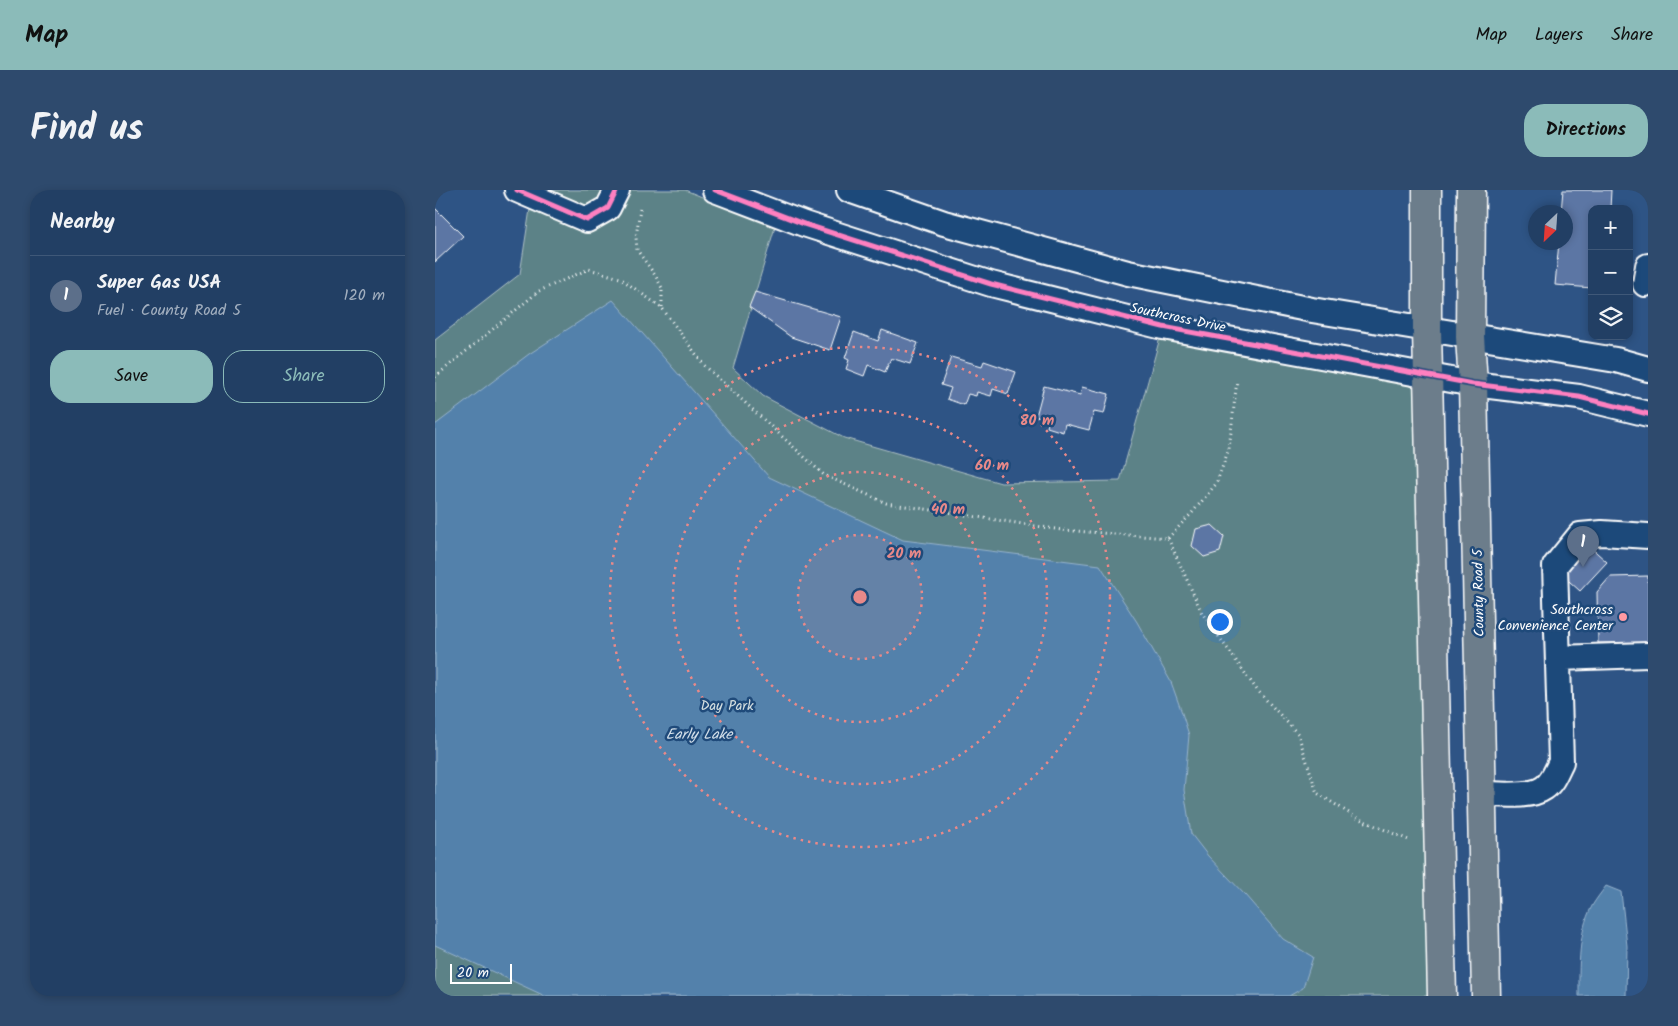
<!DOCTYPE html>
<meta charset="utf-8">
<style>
:root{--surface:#223f64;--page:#2e4a6d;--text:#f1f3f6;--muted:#a2afbf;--line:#3f5878;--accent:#8bbbb9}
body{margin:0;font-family:Kalam,sans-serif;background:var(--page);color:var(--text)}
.controls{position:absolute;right:15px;top:15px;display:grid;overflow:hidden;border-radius:10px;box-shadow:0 2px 8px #0003}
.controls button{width:45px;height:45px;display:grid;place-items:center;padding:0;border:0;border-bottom:1px solid var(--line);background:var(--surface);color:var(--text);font:25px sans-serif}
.compass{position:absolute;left:1093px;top:15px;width:45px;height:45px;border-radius:50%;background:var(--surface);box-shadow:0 2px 8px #0003;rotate:205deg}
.scale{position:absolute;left:15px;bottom:12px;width:62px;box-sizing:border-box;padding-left:5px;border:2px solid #fff;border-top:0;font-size:14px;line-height:18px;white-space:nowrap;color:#fff;-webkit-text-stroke:4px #1f4a7a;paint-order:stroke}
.you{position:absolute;left:784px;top:431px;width:18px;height:18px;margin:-12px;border:4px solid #fff;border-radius:50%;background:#1a73e8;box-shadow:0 0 0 8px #1a73e833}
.badge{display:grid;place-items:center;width:32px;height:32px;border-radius:50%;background:var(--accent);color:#fff;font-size:16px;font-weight:700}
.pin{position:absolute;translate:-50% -41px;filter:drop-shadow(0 1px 2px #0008)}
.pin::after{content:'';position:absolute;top:26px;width:18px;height:15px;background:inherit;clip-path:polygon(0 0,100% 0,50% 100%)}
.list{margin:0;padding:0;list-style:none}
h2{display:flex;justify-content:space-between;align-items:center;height:65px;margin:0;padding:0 20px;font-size:21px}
h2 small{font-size:16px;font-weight:400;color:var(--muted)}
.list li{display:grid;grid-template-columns:32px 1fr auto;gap:15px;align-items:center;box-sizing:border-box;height:80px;padding:0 20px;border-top:1px solid var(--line)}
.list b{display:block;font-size:19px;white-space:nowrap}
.list p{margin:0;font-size:16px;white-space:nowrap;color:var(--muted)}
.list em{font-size:16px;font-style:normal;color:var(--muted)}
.actions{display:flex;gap:10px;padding:15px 20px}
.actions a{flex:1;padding:11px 0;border:1px solid var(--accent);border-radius:20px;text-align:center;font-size:18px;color:var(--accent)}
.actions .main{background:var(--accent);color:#111}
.icon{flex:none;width:28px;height:28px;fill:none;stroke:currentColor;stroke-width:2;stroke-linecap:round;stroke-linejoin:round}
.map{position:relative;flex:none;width:1213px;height:806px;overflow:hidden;border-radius:20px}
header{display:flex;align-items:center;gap:30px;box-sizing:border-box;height:70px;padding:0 25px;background:var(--accent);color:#111}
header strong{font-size:24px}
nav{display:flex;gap:28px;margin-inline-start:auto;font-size:18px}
.intro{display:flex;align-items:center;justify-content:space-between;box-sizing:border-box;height:120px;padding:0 30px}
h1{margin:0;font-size:35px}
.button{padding:12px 22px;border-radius:20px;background:var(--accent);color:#111;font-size:18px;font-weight:700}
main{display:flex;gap:30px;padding:0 30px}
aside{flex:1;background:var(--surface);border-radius:20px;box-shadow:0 2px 8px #0003}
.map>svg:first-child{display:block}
.green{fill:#5c8287;stroke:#aec0c3}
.water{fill:#5281ab;stroke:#97b3cd}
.building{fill:#5b76a4;stroke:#fff}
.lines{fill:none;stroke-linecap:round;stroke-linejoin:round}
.minor-casing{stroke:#fff;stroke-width:28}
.major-casing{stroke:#fff;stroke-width:31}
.path{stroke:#fff;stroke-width:3;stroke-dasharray:1 4;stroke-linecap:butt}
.minor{stroke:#1f4a7a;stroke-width:24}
.major{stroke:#6c7d8b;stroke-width:28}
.cycleway-casing{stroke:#1f4a7a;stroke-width:8}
.cycleway{stroke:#ff80c0;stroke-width:5}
.ring{fill:none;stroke:#e88989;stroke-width:2.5;stroke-dasharray:2.5 5}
.poi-dot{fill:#ff9aa2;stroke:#1f4a7a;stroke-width:2}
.labels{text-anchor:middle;stroke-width:5;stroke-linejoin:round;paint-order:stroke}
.street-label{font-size:14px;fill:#fff;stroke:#1f4a7a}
.poi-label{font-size:14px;fill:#fff;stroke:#1f4a7a;text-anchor:end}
.park-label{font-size:14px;fill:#d6e0e1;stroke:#1f4a7a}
.water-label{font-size:15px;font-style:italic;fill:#d4e0ea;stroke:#1f4a7a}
.centre{fill:#e88989;stroke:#1f4a7a;stroke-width:2.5}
.ring-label{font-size:15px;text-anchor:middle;font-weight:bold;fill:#e88989;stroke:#1f4a7a;stroke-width:5;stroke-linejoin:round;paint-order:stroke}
</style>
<header>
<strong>Map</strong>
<nav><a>Map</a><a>Layers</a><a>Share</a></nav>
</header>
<div class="intro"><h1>Find us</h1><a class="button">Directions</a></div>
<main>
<aside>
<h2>Nearby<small></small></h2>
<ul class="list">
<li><span class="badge" style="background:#5c6f8a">1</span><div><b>Super Gas USA</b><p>Fuel · County Road 5</p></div><em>120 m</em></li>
</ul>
<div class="actions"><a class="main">Save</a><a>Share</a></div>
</aside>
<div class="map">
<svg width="1213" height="806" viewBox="0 0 1213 806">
<rect width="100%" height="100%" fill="#2e5485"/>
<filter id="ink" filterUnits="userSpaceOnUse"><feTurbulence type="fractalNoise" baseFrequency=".02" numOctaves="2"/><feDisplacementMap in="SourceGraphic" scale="10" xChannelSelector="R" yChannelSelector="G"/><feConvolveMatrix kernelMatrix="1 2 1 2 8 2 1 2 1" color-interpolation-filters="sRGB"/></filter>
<g filter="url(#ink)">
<path class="green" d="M98 0H250L340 37 298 178 328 206 409 248 566 293 685 291 728 137 994 186 1007 806H0V150L85 84Z"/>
<path class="water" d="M178 110 334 287 468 350 665 375 702 432 736 492 746 520 754 545 749 600 756 644 773 666 810 705 848 749 878 767 868 798 854 806H110L0 755V235L94 164Z
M1171 696 1186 702 1192 756 1191 806H1144C1144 777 1143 742 1157 716 1161 709 1166 703 1171 696Z"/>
<path class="building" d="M1128 0H1176L1175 19H1157V98L1120 95 1124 52H1130V22H1126Z
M0 18 28 46 0 72Z
M320 102 406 127 395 160 356 147 314 117Z
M447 140 483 153 475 174 456 168 450 182 433 175 429 186 411 179 414 170 410 168 419 142 443 151Z
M516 167 547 176 549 171 581 182 573 204 558 199 556 206 542 202 541 206 533 204 529 215 512 209 516 198 506 195Z
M609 196 645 205 647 197 674 204 669 224 659 222 654 240 630 234 628 242 612 237 614 229 601 226Z
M777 335 789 346 785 362 769 367 757 356 761 339Z
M1151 353 1172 372 1145 401 1124 382Z
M1213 386V453H1163L1162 402 1175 387Z"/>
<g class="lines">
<g class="minor-casing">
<path id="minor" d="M82 0 152 30 173 18 182 0
M280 0 369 34 556 94 728 137 1038 194 1144 207 1213 224
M414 0 509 33 693 83 877 120 1181 170 1213 179
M1210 94 1213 76
M1123 468 1213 465
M1047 604C1064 604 1095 608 1109 598 1118 592 1121 581 1126 572L1120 376 1145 345 1167 343 1213 346"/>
</g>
<g class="major-casing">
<path id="major" d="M992 0V140L1007 806
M1036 0 1035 147 1038 194 1051 806"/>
</g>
<path class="path" d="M205 19 201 47 202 60 220 85 227 98V118
M0 187 104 101 154 79 185 88 227 118 269 175 389 285 451 313 627 340 733 348 767 423 822 500 863 544 882 603 922 628 976 651
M733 348 757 323 781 294 794 259 802 190"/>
<use href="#minor" class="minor"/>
<use href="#major" class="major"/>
<g class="cycleway-casing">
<path id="cycleway" d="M82 0 152 30 173 18 182 0
M280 0 369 34 556 94 728 137 1038 194 1144 207 1213 224"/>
</g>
<use href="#cycleway" class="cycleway"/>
</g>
</g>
<circle cx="425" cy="407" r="62" fill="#e88989" fill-opacity=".12"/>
<g class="ring">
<circle cx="425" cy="407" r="62"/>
<circle cx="425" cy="407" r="125"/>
<circle cx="425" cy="407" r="187"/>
<circle cx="425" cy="407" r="250"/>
</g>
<circle class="poi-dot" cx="1188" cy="427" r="5"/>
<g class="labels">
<g class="street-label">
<text transform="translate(743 127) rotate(12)" y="5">Southcross Drive</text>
<text transform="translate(1043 403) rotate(-91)" y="5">County Road 5</text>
</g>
<g class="poi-label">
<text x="1178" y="424">Southcross<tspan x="1178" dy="16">Convenience Center</tspan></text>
</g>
<g class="park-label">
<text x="292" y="520">Day Park</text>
</g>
<g class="water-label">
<text x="264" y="549">Early Lake</text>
</g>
</g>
<circle cx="425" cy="407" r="8" class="centre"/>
<g class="ring-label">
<text x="602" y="235">80 m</text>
<text x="557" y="280">60 m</text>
<text x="513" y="324">40 m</text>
<text x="469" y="368">20 m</text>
</g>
</svg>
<div class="controls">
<button>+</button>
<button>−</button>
<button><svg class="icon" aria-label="layers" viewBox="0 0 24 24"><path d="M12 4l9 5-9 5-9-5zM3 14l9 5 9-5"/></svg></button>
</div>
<svg class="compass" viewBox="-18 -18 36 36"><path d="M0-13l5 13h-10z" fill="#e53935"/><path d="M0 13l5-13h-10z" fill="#a2afbf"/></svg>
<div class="scale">20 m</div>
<div class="you"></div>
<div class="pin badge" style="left:1148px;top:377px;background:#5c6f8a">1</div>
</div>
</main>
